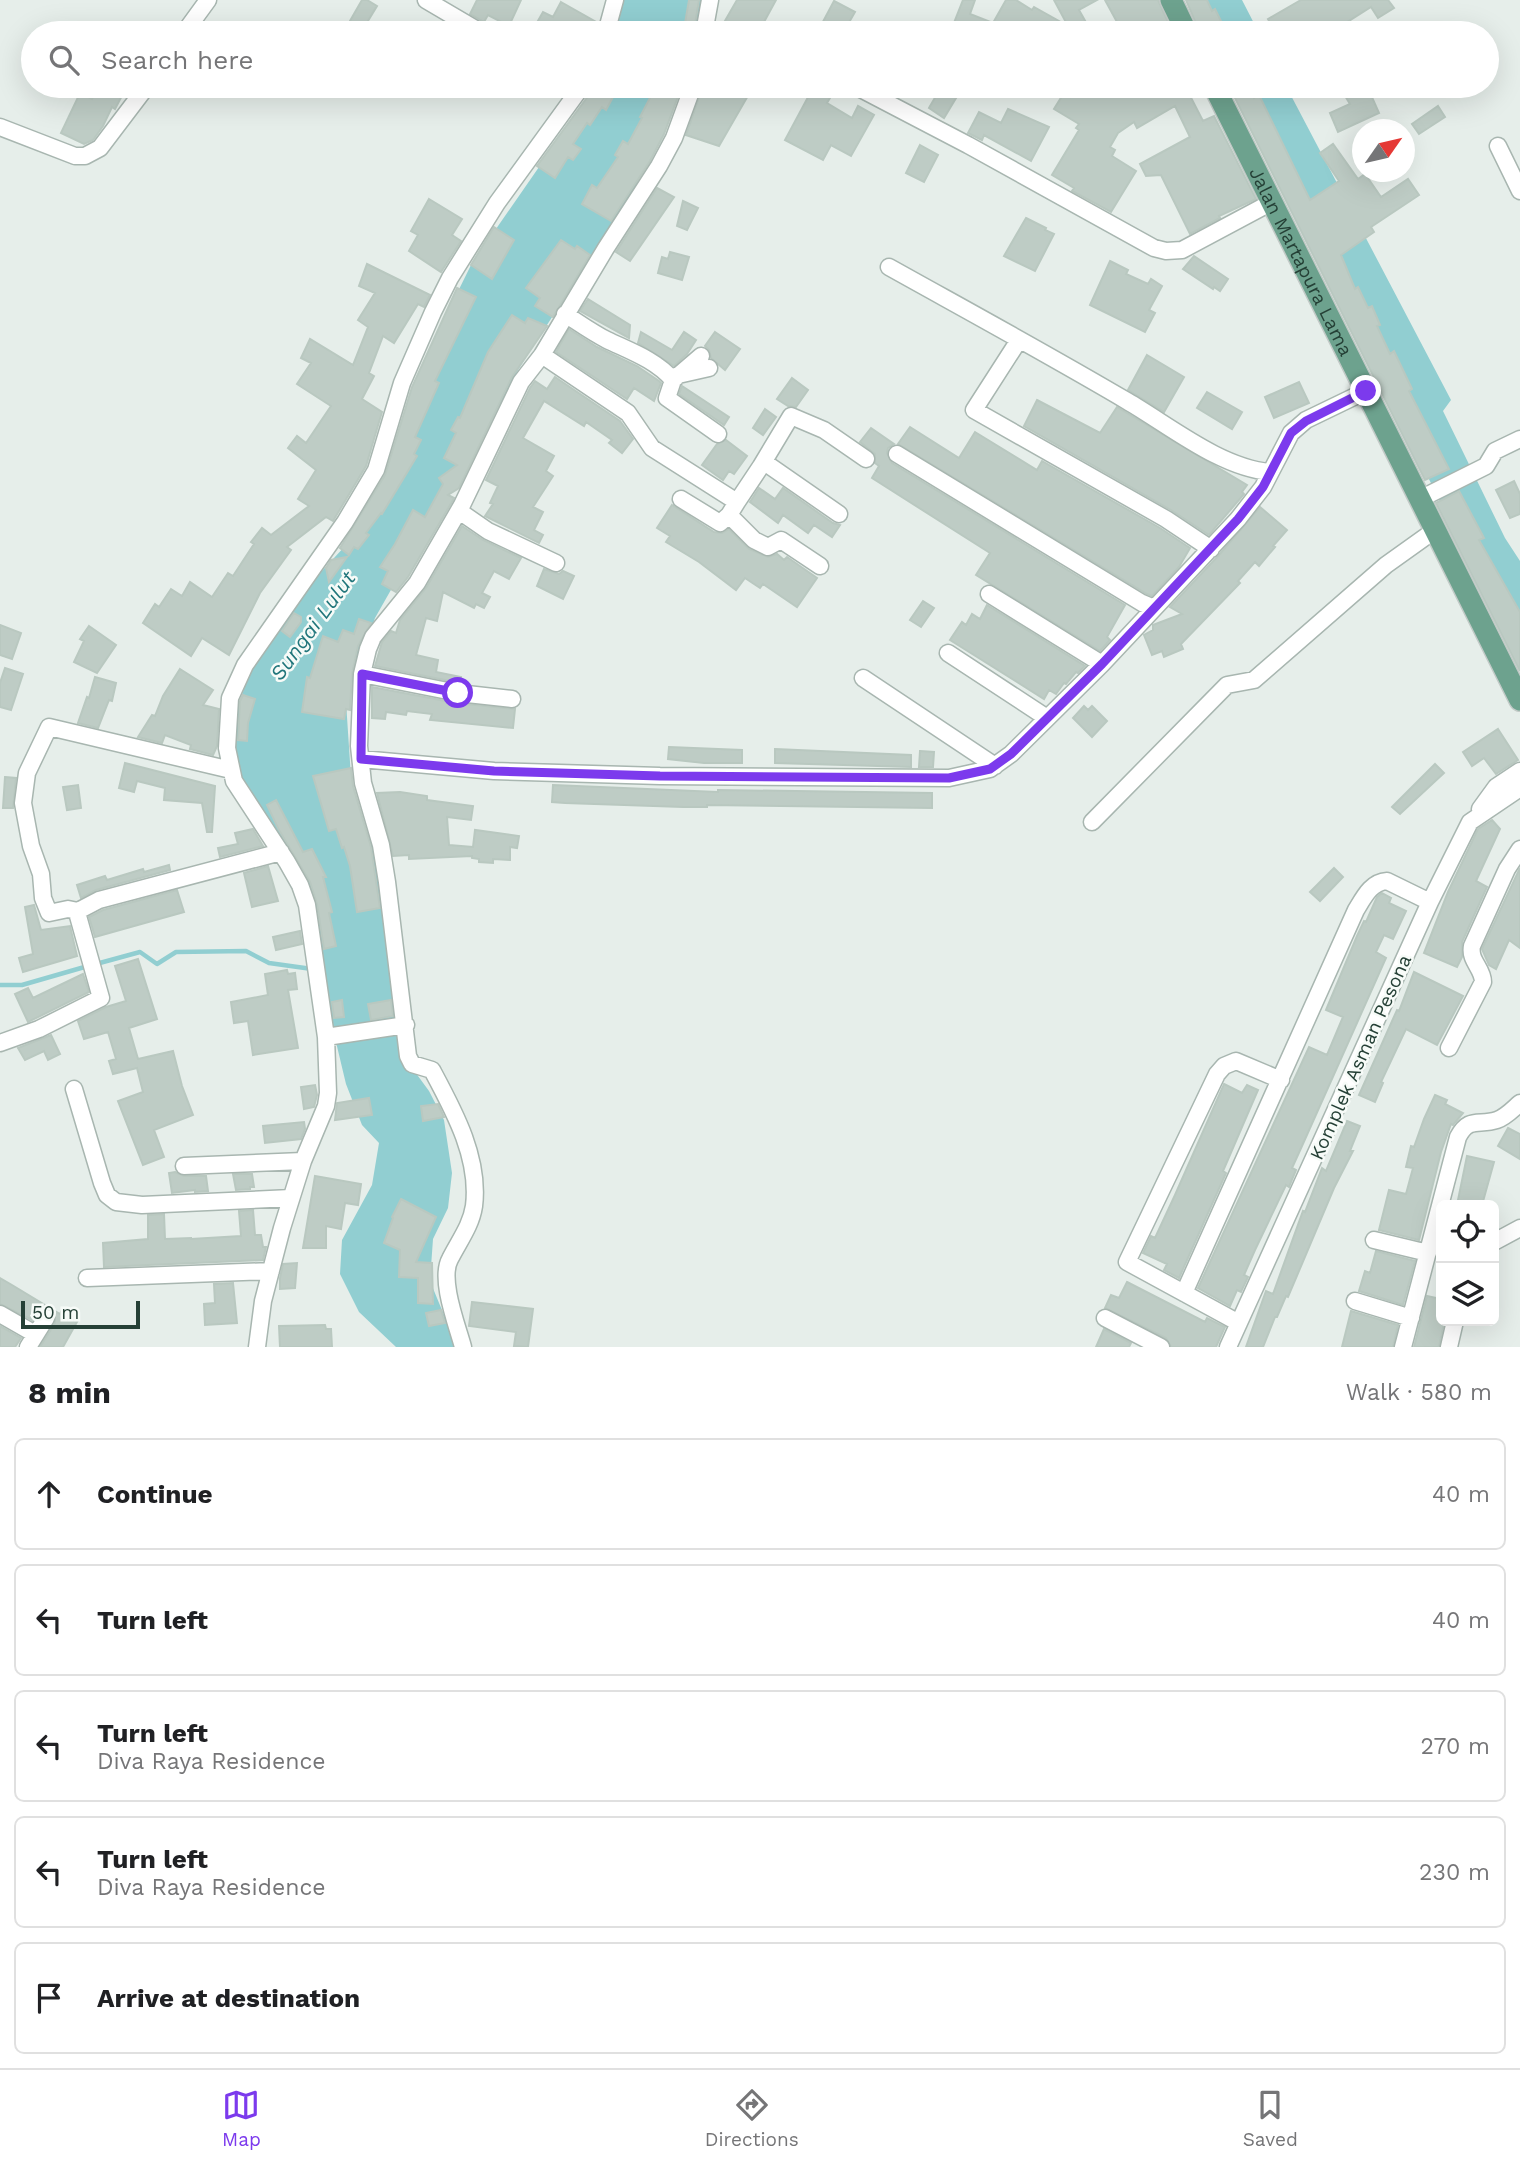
<!DOCTYPE html>
<meta charset="utf-8">
<style>
:root{--surface:#fff;--page:#f6f6f6;--text:#202124;--muted:#757577;--line:#e0e0e0;--accent:#7c3aed}
body{margin:0;font-family:"Work Sans",sans-serif;background:var(--page);color:var(--text)}
.controls{position:absolute;right:21px;bottom:21px;display:grid;overflow:hidden;border-radius:10px;box-shadow:0 7px 28px #0002}
.controls button{width:63px;height:63px;display:grid;place-items:center;padding:0;border:0;border-bottom:2px solid var(--line);background:var(--surface);color:var(--text);font:35px sans-serif}
.compass{position:absolute;left:1352px;top:119px;width:63px;height:63px;border-radius:50%;background:var(--surface);box-shadow:0 7px 28px #0002;rotate:56deg}
.scale{position:absolute;left:21px;bottom:18px;width:119px;box-sizing:border-box;padding-left:7px;border:4px solid #254036;border-top:0;font-size:19px;line-height:24px;white-space:nowrap;color:#254036;-webkit-text-stroke:5px #f7fbf8;paint-order:stroke}
.stop{position:absolute;width:21px;height:21px;margin:-16px;border:5px solid #7c3aed;border-radius:50%;background:#fff}
.stop.end{background:#7c3aed;border-color:#fff;box-shadow:0 2px 7px #0008}
.list{margin:0;padding:0;list-style:none}
h2{display:flex;justify-content:space-between;align-items:center;height:91px;margin:0;padding:0 28px;font-size:30px}
h2 small{font-size:23px;font-weight:400;color:var(--muted)}
.list li{display:grid;grid-template-columns:46px 1fr auto;gap:21px;align-items:center;box-sizing:border-box;height:112px;margin:0 14px 14px;padding:0 14px;border:2px solid var(--line);border-radius:10px}
.list b{display:block;font-size:26px;white-space:nowrap}
.list p{margin:0;font-size:23px;white-space:nowrap;color:var(--muted)}
.list em{font-size:23px;font-style:normal;color:var(--muted)}
.icon{flex:none;width:38px;height:38px;fill:none;stroke:currentColor;stroke-width:2;stroke-linecap:round;stroke-linejoin:round}
.map{position:relative;flex:none;width:1520px;height:1347px;overflow:hidden}
.search{position:absolute;background:var(--surface);box-shadow:0 7px 28px #0002;left:21px;right:21px;top:21px;height:77px;display:flex;align-items:center;gap:18px;box-sizing:border-box;padding:0 24px;border-radius:38px;color:var(--muted);font-size:26px}
.sheet{height:721px;background:var(--surface)}
nav{display:flex;justify-content:space-around;align-items:center;box-sizing:border-box;height:98px;border-top:2px solid var(--line);background:var(--surface);font-size:19px;color:var(--muted)}
nav a{display:grid;justify-items:center;gap:4px}
nav .on{color:var(--accent)}
.map>svg:first-child{display:block}
.water{fill:#91ced1}
.lines{fill:none;stroke-linecap:round;stroke-linejoin:round}
.stream{stroke:#91ced1;stroke-width:4.5}
.building{fill:#beccc5;stroke:#b9c8c0;stroke-width:2}
.minor-casing{stroke:#a8b6b0;stroke-width:19}
.major-casing{stroke:#c2cac7;stroke-width:24}
.minor{stroke:#fff;stroke-width:16}
.major{stroke:#6da28e;stroke-width:21}
.route{stroke:#7c3aed;stroke-width:9}
.labels{text-anchor:middle;stroke-width:5;stroke-linejoin:round;paint-order:stroke}
.street-label{font-size:19px;fill:#254036;stroke:#f7fbf8}
.water-label{font-size:21px;font-style:italic;fill:#21767b;stroke:#f7fbf8}
</style>
<div class="map">
<svg width="1520" height="1347" viewBox="0 0 1520 1347">
<rect width="100%" height="100%" fill="#e6eeea"/>
<path class="water" d="M621 0H705L700 33H610Z
M1187 0H1242L1259 33H1204Z
M593 86H683L632 193 518 370 486 431 430 521 375 618 346 702 352 792 381 869 407 1061 429 1091 444 1120 452 1173 448 1208 433 1239 430 1281 453 1337 455 1347H396L359 1312 340 1274 342 1240 372 1185 379 1143 362 1125 346 1084 325 996 318 914 295 861 247 791 240 772 235 754 238 707 252 665 321 572 359 531 379 504 435 338 471 265 591 92Z
M1230 86H1286L1451 400 1443 411 1505 538 1520 561V659Z"/>
<g class="lines">
<path class="stream" d="M96 964 140 952 157 964 176 952 246 951 269 963 312 969
M0 985H22L88 966"/>
</g>
<path class="building" d="M362 0H367L377 6 363 29 350 21Z
M477 0H521L509 26 488 15 484 22 470 14Z
M689 0H699L694 31 684 29Z
M737 0H776L758 33H718Z
M963 0H975L970 14 993 23 1006 0H1016L1032 10 1034 7 1068 26 1054 0H1097L1079 10 1092 33H950Z
M1105 0H1158L1173 33H1123Z
M1186 0H1207L1212 11 1215 9 1227 33H1200Z
M1301 0H1388L1394 8 1378 18 1371 7 1333 31 1331 27 1322 33H1294L1289 25 1276 33 1268 19Z
M834 1 855 12 847 26 840 22 834 33H817Z
M561 2 598 23 596 33H531L543 12 553 17Z
M99 86H127L115 109 112 107 103 126 93 140 84 144 61 133 80 93 92 99Z
M592 86H619L606 110 602 107 590 125 587 123 573 144 581 149 573 160 568 157 555 178 537 166 591 92Z
M637 86H682L664 134 650 161 611 221 582 204 592 185 597 188 618 157 615 155 623 141 628 144 642 118 640 117 652 94Z
M703 86H742L740 89 749 94 719 146 686 135Z
M814 86H837L827 103 852 118 858 106 874 115 851 156 831 145 823 160 785 140Z
M1076 86H1185L1203 121 1214 116 1256 199 1219 216 1220 218 1190 234 1161 175 1146 176 1140 164 1190 137 1175 106 1137 128 1134 122 1118 133 1110 147 1115 150 1112 156 1136 171 1111 212 1072 191 1074 188 1052 175 1079 130 1076 128 1079 124 1054 109 1064 93 1070 97Z
M1229 86H1248L1254 98 1259 95 1310 200 1339 181 1320 153 1333 144 1358 179 1365 174 1381 197 1408 179 1419 195 1371 227 1374 232 1341 255 1355 289 1358 287 1368 308 1372 306 1380 325 1377 326 1390 354 1394 351 1412 389 1409 391 1449 469 1425 480Z
M1339 86H1367L1379 113 1338 132 1330 113 1350 104Z
M940 89 956 98 944 118 929 108Z
M1438 106 1445 117 1419 134 1412 124Z
M1008 109 1049 127 1031 161 984 135 982 140 968 133 979 112 1001 123Z
M920 145 938 155 924 182 906 173Z
M657 188 674 197 630 261 616 252Z
M429 199 462 219 452 235 461 241 441 272 409 251 418 235 411 231Z
M683 201 698 208 687 230 677 226Z
M1026 218 1046 228 1045 230 1054 234 1035 271 1004 256Z
M494 227 514 240 492 279 471 265Z
M561 240 575 249 577 246 590 255 553 317 535 306 540 298 526 288Z
M670 252 689 257 682 280 658 273 662 257 668 259Z
M1194 256 1228 279 1220 291 1214 287 1213 289 1183 269Z
M1110 261 1128 270 1126 274 1148 284 1151 279 1162 286 1149 310 1155 313 1145 332 1090 305Z
M367 264 430 295 424 307 418 304 394 343 383 336 369 373 374 376 362 399 382 412 366 466 333 521 326 517 287 547 291 550 260 593 229 655 202 638 191 656 143 623 155 604 159 607 171 589 182 596 190 582 212 597 228 573 233 576 254 544 251 542 262 528 271 535 309 506 298 499 316 470 288 448 297 436 306 443 331 406 297 384 311 363 301 358 310 339 353 365 368 327 358 320 375 293 359 286Z
M457 288 476 297 435 381 439 383 415 437 421 440 414 454 417 456 382 514 381 513 366 533 369 535 358 549 354 547 349 555 340 548 385 475 412 387Z
M588 299 630 325 629 338 580 311Z
M512 315 525 323 528 318 547 326 512 377 459 488 448 495 454 498 453 500 408 577 396 592 382 584 388 571 380 567 395 544 413 510 425 517 443 484 439 478 457 465 444 458 456 433 451 430 458 417 460 418 488 352Z
M569 329 597 347 637 366 659 381 661 383 654 401 634 388 627 399 556 352Z
M641 332 672 350 684 332 696 340 687 354 674 366 638 343Z
M715 332 740 349 725 370 711 358 709 350 705 346Z
M1147 355 1184 377 1164 412 1128 390Z
M555 377 620 421 633 439 622 453 609 443 612 440 586 422 584 426 544 401 523 438 554 456 546 471 553 476 533 507 543 512 534 530 543 535 539 543 485 516 493 504 490 503 498 486 486 480 530 388 535 381 547 389Z
M792 378 808 390 796 407 788 406 777 399Z
M1299 382 1309 403 1274 418 1265 397Z
M682 386 729 417 724 425 679 394Z
M1207 392 1242 412 1232 429 1197 408Z
M1037 400 1100 433 1117 407 1247 485 1242 492 1244 494 1209 535 1171 510 1024 426Z
M765 409 776 417 763 435 753 428Z
M910 427 959 458 975 432 1037 470 1042 461 1160 528 1190 548 1179 567 1152 596 1147 594 898 444Z
M871 428 894 444 888 448 887 453 892 463 1125 605 1107 637 1110 640 1100 651 976 575 990 553 872 478 879 466 875 463V454L860 442Z
M726 440 747 456 734 474 729 471 723 480 702 465 717 444Z
M1514 481 1520 494V514L1510 518 1496 490Z
M759 488 775 499 783 488 833 523 840 525 832 537 814 525 808 533 783 515 778 523 750 502Z
M1459 491 1484 538 1479 540 1520 612V671L1436 503Z
M672 505 714 532 722 533 729 529 749 549 768 557 777 554 784 560 787 557 817 578 797 607 763 584 760 588 745 578 736 590 699 562 666 542 670 536 657 528Z
M1260 507 1287 530 1273 546 1275 547 1259 566 1255 562 1238 581 1240 583 1181 644 1183 649 1164 657 1162 651 1152 655 1144 635 1153 630V625L1182 614 1170 607 1219 555Z
M462 526 483 540 521 558 509 579 494 571 482 593 490 597 484 608 476 604 474 608 443 592 437 621 426 618 416 655 438 660 436 672 461 677 460 683 375 666 382 642 391 631 396 633 400 620 426 588Z
M347 557 329 582 326 568 331 560Z
M544 569 559 574 563 571 574 576 563 599 537 586Z
M923 601 934 608 921 627 910 620Z
M987 605 1085 666 1078 673 1076 672 1066 684 1064 683 1056 694 1049 690 1044 699 950 640 962 622 966 625 972 614 980 619Z
M294 613 301 617V622L290 637 282 631Z
M359 619 371 623 358 646 352 674 350 710 346 709 344 719 302 712 307 677 310 678 323 636 338 642 343 630 354 634Z
M0 625 21 633 12 659 0 655Z
M89 626 116 645 97 673 74 662 84 641 80 639Z
M5 668 23 674 11 710 0 707V683Z
M180 669 213 690 203 705 219 709 217 746 213 755 190 749 191 745 165 735 162 743 138 737 152 715 155 716 163 696Z
M95 677 116 683 112 701 109 700 98 728 78 723 87 697 89 698Z
M372 687 456 703 515 709 513 728 430 720 432 714 407 711 406 715 386 712 385 719 372 718Z
M243 695 255 699 248 723 247 741 238 740 240 701Z
M1084 706 1088 710 1092 706 1107 721 1092 737 1073 718Z
M1498 729 1518 760 1496 774 1484 758 1472 766 1463 752Z
M669 747 742 750V763H704L668 759Z
M775 749 911 755V767L775 763Z
M920 751 934 752 933 767H919Z
M125 763 215 786 212 832H207L202 803 164 800 165 788 137 781 134 792 119 788Z
M1435 764 1444 773 1400 814 1392 807Z
M351 768 353 786 371 847 380 908 357 912 350 866 344 847 342 848 336 829 329 831 313 776Z
M5 777 16 778 13 808H3Z
M78 785 81 808 67 810 63 787Z
M553 785 718 792V790L932 793V808L707 805V807H683L565 803 552 802Z
M400 792 427 796V800L473 806 471 820 447 817 449 845 473 847 475 830 519 836 517 848 510 847V860L493 859V863L479 862V859L472 858V856L409 859V855L393 856 377 793Z
M276 800 303 852 312 849 326 877H323L332 912 329 913 336 946 324 949 317 904 310 882 279 830 267 805Z
M1492 820 1500 829 1476 881 1487 887 1462 942V957L1457 967 1424 953 1448 892 1478 829Z
M253 829 263 846 220 857 218 848 238 844 235 833Z
M169 865 170 870 96 890 81 898 77 885 105 876 107 880 143 869 144 872Z
M268 866 278 901 252 907 244 873Z
M1334 868 1343 877 1320 901 1310 892Z
M1520 868V948L1509 940 1496 969 1489 965 1482 949Z
M177 890 184 912 95 937 89 917 103 910Z
M1382 893 1391 898 1389 903 1406 911 1393 939 1384 935 1376 952 1386 958 1302 1146 1292 1168 1296 1170 1289 1187 1286 1185 1255 1250 1244 1275 1248 1277 1241 1292 1237 1290 1230 1306 1198 1288 1309 1047 1327 1055 1343 1017 1326 1010 1357 936 1364 921 1366 922 1377 897Z
M34 905 41 930 70 926 77 956 23 972 19 958 33 954 25 907Z
M300 931 302 944 276 950 273 937Z
M138 959 157 1019 129 1028 138 1059 173 1051 182 1086 193 1115 154 1130 164 1157 143 1165 118 1101 143 1092 137 1068 113 1074 109 1061 116 1059 108 1032 84 1039 78 1021 106 1007 126 1001 115 966Z
M287 970 288 974 295 973 297 989 288 990 298 1048 253 1055 248 1021 234 1023 231 1002 268 995 265 974Z
M1414 972 1463 996 1437 1045 1406 1029 1381 1082 1383 1083 1375 1102 1359 1095 1397 1010 1399 1011Z
M83 974 89 992 28 1022 15 994 28 988 33 998Z
M342 1000 344 1017 334 1018 332 1002Z
M391 1000 393 1016 371 1020 368 1004Z
M51 1035 60 1054 48 1060 44 1051 25 1060 18 1048Z
M1224 1084 1242 1093 1247 1085 1258 1090 1223 1171 1226 1173 1179 1278 1164 1270 1167 1264 1143 1253 1151 1236 1155 1238 1175 1195Z
M315 1085 317 1095 314 1107 304 1109 301 1087Z
M1435 1095 1447 1100 1445 1104 1463 1113 1453 1125 1451 1124 1441 1152 1419 1240 1379 1230 1389 1190 1406 1194 1413 1168 1406 1167 1411 1146 1414 1147 1424 1119Z
M369 1098 372 1115 335 1120 337 1103Z
M438 1104 444 1117 423 1121 421 1106Z
M1347 1121 1360 1126 1350 1151H1353L1334 1188 1288 1297 1286 1296 1277 1317H1275L1263 1347H1246L1266 1291 1273 1294 1303 1211 1305 1212 1322 1168 1326 1171Z
M304 1122 305 1129 301 1139 265 1143 263 1126Z
M1508 1128 1520 1134V1159L1498 1146Z
M1467 1156 1494 1162 1482 1205H1457Z
M175 1172 184 1176H206L208 1191 195 1192V1190L172 1193 169 1173Z
M233 1174H252L254 1187H250V1189L236 1190Z
M315 1176 361 1184 358 1205 345 1203 341 1229 326 1226V1248H303Z
M401 1199 436 1217 416 1262 432 1263 433 1304 418 1303V1278L399 1277 400 1250 384 1243 393 1218 392 1217Z
M253 1210 255 1235H261L263 1247H266L263 1260 104 1267 103 1243 148 1239V1215L164 1214 165 1239 191 1238V1239L241 1236 239 1211Z
M1376 1251 1415 1261 1403 1305 1359 1291 1365 1271 1370 1273Z
M297 1263 295 1288 280 1289V1278L283 1264Z
M0 1278 12 1285 60 1314 62 1310 78 1320 63 1347H40L55 1323V1312L51 1309H42L32 1320 0 1304Z
M1127 1282 1205 1322 1207 1318 1225 1327 1216 1347H1171L1166 1338 1105 1308 1111 1295 1119 1298Z
M233 1283 237 1323 205 1325 204 1304 215 1303 214 1284Z
M1427 1296 1441 1299V1322L1444 1323 1439 1347H1414Z
M472 1302 533 1309 528 1347 514 1346 516 1332 469 1326Z
M441 1310 445 1323 429 1326 426 1313Z
M1351 1311 1398 1325 1393 1347H1342Z
M325 1325 326 1329H331L332 1347H280L279 1326Z
M0 1326 21 1338 15 1347H0Z
M1104 1329 1131 1343 1129 1347H1096Z"/>
<g class="lines">
<g class="minor-casing">
<path id="minor" d="M426 0 482 33
M184 33 208 0
M606 33 615 0
M704 33 710 0
M855 86 968 145 1154 248 1166 251 1182 250 1272 202
M0 127 75 156H85L100 148 147 86
M1498 146 1520 191
M889 267C968 311 1049 355 1127 401 1170 426 1221 468 1270 472
M565 314C579 323 593 333 607 340 630 351 656 360 673 380L667 398 718 434
M1019 340 974 410 1166 519 1211 549
M542 355 628 413 652 448 737 502 761 466 767 464 839 514
M678 375 709 368
M673 380 701 356
M897 454 1142 603 1154 608
M761 466 791 416 824 430 866 459
M681 499 720 523 729 515
M1420 499 1486 466 1495 451 1520 439
M737 502 729 515 754 540 768 547 781 540 820 566
M459 511 488 531 556 563
M989 594 1102 664
M948 653 1047 718
M362 674 458 693 512 699
M863 678 995 766
M361 759 494 771 660 776 949 778 990 769 1011 754 1102 664 1238 519 1263 487 1291 433 1306 420 1366 391
M1480 809 1496 787 1520 771
M1092 822 1227 685 1254 680 1386 565 1435 530
M78 911 68 909 49 913 43 898 41 874 31 846 23 803 27 773 49 727 231 770
M326 1037 406 1025
M0 1043 39 1029 101 998 78 916V911L99 900 281 852
M1449 1048 1483 982C1483 968 1469 961 1472 946L1507 869 1520 849
M74 1089 102 1183 107 1195 116 1202 142 1205 291 1198
M184 1166 303 1161
M1374 1240 1428 1253
M1494 1242 1520 1228
M87 1278 271 1271
M1184 1293 1356 910C1364 897 1371 882 1387 881L1430 902
M1355 1301 1411 1318
M0 1314 35 1334
M1105 1318 1161 1347
M1239 1323 1127 1262 1217 1074 1224 1066 1236 1061 1281 1080
M28 1347 46 1318
M257 1347 263 1301 282 1228 303 1161 326 1106 328 1093 326 1037 307 905 300 885 287 862 234 781 227 748 230 698 245 665 345 522 376 470 402 383 433 312 450 278 497 203 582 86
M463 1347C457 1325 439 1279 450 1259 459 1241 471 1226 474 1206 480 1158 454 1111 432 1070L412 1064 408 1056 387 882 381 845 363 783 359 746 362 674 368 649 373 637 417 583 462 505 521 382 542 355 606 248 659 166 674 138 693 86
M1228 1347 1430 902 1470 822 1520 788
M1403 1347 1458 1137C1469 1116 1479 1126 1497 1120 1506 1117 1513 1109 1520 1103
M1449 1347 1455 1321"/>
</g>
<g class="major-casing">
<g id="major">
<path d="M1171 0 1187 33"/>
<path id="s1" d="M1214 86 1520 700"/>
</g>
</g>
<use href="#minor" class="minor"/>
<use href="#major" class="major"/>
</g>
<g class="lines">
<path class="route" d="M458 693 362 674 361 759 494 771 660 776 949 778 990 769 1011 754 1102 664 1238 519 1263 487 1291 433 1306 421 1366 391"/>
</g>
<g class="labels">
<g class="street-label">
<text dy="7" stroke="none"><textPath href="#s1" startOffset="196">Jalan Martapura Lama</textPath></text>
<text transform="translate(1360 1057) rotate(-66)" y="7">Komplek Asman Pesona</text>
</g>
<g class="water-label">
<text transform="translate(313 626) rotate(-54)" y="7">Sungai Lulut</text>
</g>
</g>
</svg>
<div class="controls">
<button><svg class="icon" aria-label="locate" viewBox="0 0 24 24"><circle cx="12" cy="12" r="6"/><path d="M12 2v4M12 18v4M2 12h4M18 12h4"/></svg></button>
<button><svg class="icon" aria-label="layers" viewBox="0 0 24 24"><path d="M12 4l9 5-9 5-9-5zM3 14l9 5 9-5"/></svg></button>
</div>
<svg class="compass" viewBox="-18 -18 36 36"><path d="M0-13l5 13h-10z" fill="#e53935"/><path d="M0 13l5-13h-10z" fill="#757577"/></svg>
<div class="scale">50 m</div>
<div class="stop" style="left:458px;top:693px"></div>
<div class="stop end" style="left:1366px;top:391px"></div>
<div class="search"><svg class="icon" aria-label="search" viewBox="0 0 24 24"><circle cx="10" cy="10" r="6"/><path d="M15 15l6 6"/></svg>Search here</div>
</div>
<section class="sheet">
<h2>8 min<small>Walk · 580 m</small></h2>
<ul class="list">
<li><svg class="icon" aria-label="ahead" viewBox="0 0 24 24"><path d="M12 20V5M6 11l6-6 6 6"/></svg><div><b>Continue</b></div><em>40 m</em></li>
<li><svg class="icon" aria-label="left" viewBox="0 0 24 24"><path d="M17 20v-9H6M10 6l-5 5 5 5"/></svg><div><b>Turn left</b></div><em>40 m</em></li>
<li><svg class="icon" aria-label="left" viewBox="0 0 24 24"><path d="M17 20v-9H6M10 6l-5 5 5 5"/></svg><div><b>Turn left</b><p>Diva Raya Residence</p></div><em>270 m</em></li>
<li><svg class="icon" aria-label="left" viewBox="0 0 24 24"><path d="M17 20v-9H6M10 6l-5 5 5 5"/></svg><div><b>Turn left</b><p>Diva Raya Residence</p></div><em>230 m</em></li>
<li><svg class="icon" aria-label="arrive" viewBox="0 0 24 24"><path d="M6 21V4h12l-3 4 3 4H6"/></svg><div><b>Arrive at destination</b></div></li>
</ul>
</section>
<nav>
<a class="on"><svg class="icon" aria-label="map" viewBox="0 0 24 24"><path d="M3 6l6-2 6 2 6-2v14l-6 2-6-2-6 2zM9 4v14M15 6v14"/></svg>Map</a>
<a><svg class="icon" aria-label="directions" viewBox="0 0 24 24"><path d="M12 3l9 9-9 9-9-9zM9 14v-3h6M13 9l2 2-2 2"/></svg>Directions</a>
<a><svg class="icon" aria-label="saved" viewBox="0 0 24 24"><path d="M7 4h10v16l-5-4-5 4z"/></svg>Saved</a>
</nav>
